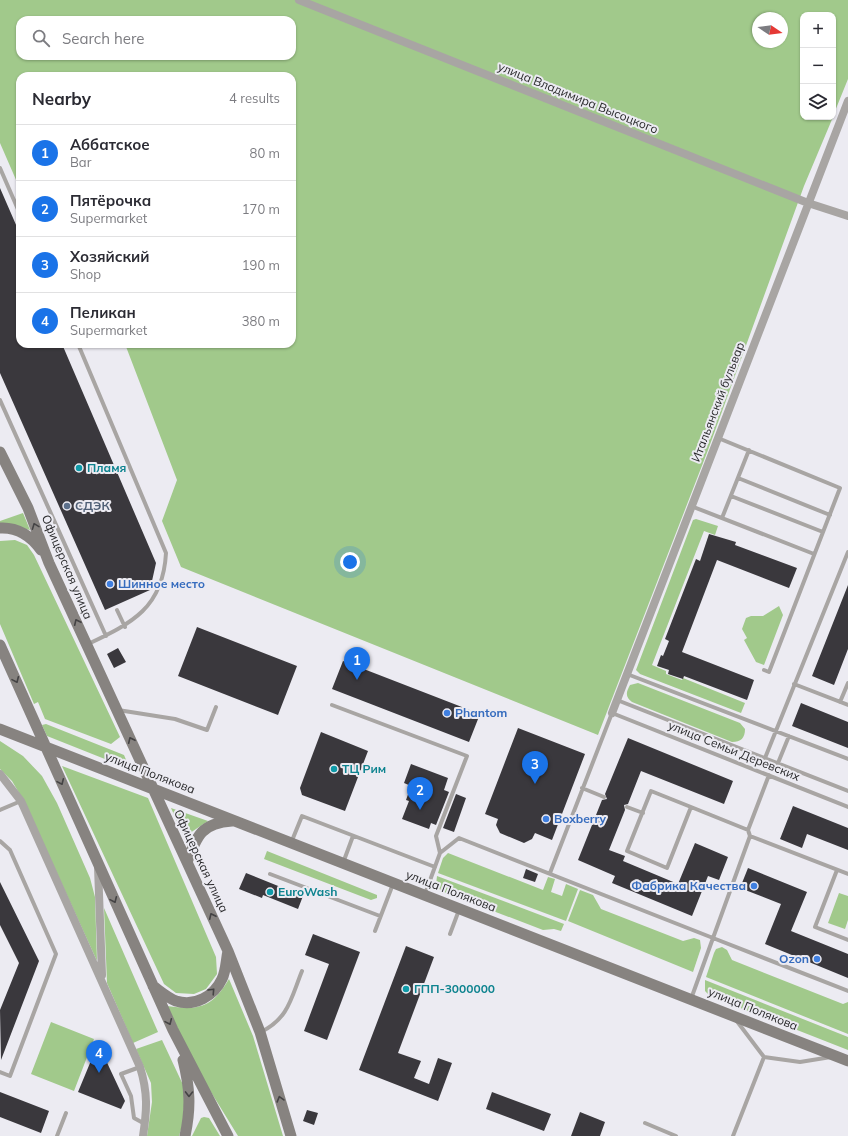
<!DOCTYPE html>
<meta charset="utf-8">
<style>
:root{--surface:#fff;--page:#f2f2f3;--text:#2b2b33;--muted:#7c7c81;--line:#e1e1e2;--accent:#1a73e8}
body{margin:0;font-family:Mulish,sans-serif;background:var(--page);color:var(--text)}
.controls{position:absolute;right:12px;top:12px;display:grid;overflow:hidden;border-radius:8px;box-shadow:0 1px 3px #0004}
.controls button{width:36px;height:36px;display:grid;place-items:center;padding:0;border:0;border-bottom:1px solid var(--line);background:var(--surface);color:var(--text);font:20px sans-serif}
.compass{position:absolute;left:752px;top:12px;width:36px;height:36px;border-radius:50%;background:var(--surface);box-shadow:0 1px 3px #0004;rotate:103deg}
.you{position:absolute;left:350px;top:562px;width:14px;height:14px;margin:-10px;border:3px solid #fff;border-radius:50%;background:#1a73e8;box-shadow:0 0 0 6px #1a73e833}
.badge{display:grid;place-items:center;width:26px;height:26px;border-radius:50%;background:var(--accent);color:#fff;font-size:13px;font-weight:700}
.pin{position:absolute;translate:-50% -33px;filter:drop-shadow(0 1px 2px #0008)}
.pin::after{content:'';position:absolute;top:21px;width:14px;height:12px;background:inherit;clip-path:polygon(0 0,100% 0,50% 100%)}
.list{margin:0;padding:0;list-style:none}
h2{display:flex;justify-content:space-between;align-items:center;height:52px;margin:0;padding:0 16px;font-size:17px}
h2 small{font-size:13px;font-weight:400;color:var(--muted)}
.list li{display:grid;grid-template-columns:26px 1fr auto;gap:12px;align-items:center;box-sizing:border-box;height:56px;padding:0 16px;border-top:1px solid var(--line)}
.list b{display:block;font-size:15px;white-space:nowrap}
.list p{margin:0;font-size:13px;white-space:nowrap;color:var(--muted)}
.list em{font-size:13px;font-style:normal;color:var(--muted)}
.icon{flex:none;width:22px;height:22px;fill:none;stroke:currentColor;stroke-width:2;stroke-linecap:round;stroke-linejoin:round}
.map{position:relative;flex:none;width:848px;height:1136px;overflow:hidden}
.search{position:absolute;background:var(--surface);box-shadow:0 1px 3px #0004;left:16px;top:16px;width:280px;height:44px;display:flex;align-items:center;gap:10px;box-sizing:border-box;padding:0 14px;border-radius:12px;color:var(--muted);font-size:15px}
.panel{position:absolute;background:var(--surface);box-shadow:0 1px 3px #0004;left:16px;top:72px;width:280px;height:276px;border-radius:12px}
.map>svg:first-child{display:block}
.green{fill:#a1c98b;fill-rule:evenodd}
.building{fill:#3a383d}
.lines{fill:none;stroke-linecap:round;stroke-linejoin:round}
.service{stroke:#a8a5a3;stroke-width:4}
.minor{stroke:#a8a5a3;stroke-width:8}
.secondary{stroke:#878380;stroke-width:11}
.oneway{stroke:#444344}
.culture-dot{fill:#0f9aa8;stroke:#ecebf2;stroke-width:1.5}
.service-dot{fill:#5c6f8a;stroke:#ecebf2;stroke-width:1.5}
.shop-dot{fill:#3f7fe0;stroke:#ecebf2;stroke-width:1.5}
.labels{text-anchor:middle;stroke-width:4;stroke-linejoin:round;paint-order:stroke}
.street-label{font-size:12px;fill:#28282a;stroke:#ecebf2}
.culture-label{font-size:12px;font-weight:bold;fill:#0d838f;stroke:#ecebf2;text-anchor:start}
.service-label{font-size:12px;font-weight:bold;fill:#4e5e75;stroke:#ecebf2;text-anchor:start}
.shop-label{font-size:12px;font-weight:bold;fill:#366cbe;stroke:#ecebf2;text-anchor:start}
</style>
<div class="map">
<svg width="848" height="1136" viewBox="0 0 848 1136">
<rect width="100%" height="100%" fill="#ecebf2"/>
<path class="green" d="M0 0H848V79L833 116V15H803V117H833L804 186 708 450 598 735 181 567 162 521 177 480 125 344H292V76H20V189L0 143ZM758 18H782V42H758ZM20 20H292V56H20Z
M23 513 30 530 17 527H0V521Z
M696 519 718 526 715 535 704 531 652 665 666 671V674L682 680 683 678 745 703 741 713 640 674 636 670 693 520Z
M15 540 27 545 34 555 120 737 111 744 45 719 38 702 34 704 0 624V541Z
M779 606 783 615 764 665 756 662 744 640 747 638 742 629 746 618 751 616H763Z
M638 683 740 723 745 729C745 738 741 742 732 742L632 702C625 697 626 692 630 685Z
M46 724 124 755 130 769 47 736 42 725Z
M0 741 23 756 42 776 57 803 90 878 95 897 97 961 25 803 12 781 0 769Z
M62 766 148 798 216 957 217 974 206 989 194 994 176 993 164 984Z
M171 808 208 821 184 837Z
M267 851 377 895V898L371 900 264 859Z
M448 853 543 890 548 877 555 879 551 892 562 896 566 884 578 889 566 921 438 873 443 858Z
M437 876 564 924 561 931 554 929 543 930 441 891 436 885Z
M580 890 593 895 601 909 683 941 694 938 700 940 701 948 693 972 568 921Z
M839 893 848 896V920L845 929 828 923Z
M104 908 158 1032 133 1043 107 983Z
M722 947 727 950 732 960 843 1004 848 1002V1034L706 977 714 953 716 949Z
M229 979 253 1036 283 1136H238L198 1071 167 1006C199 1010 211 1009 229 979Z
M705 980 848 1037V1050L710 996 705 991Z
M51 1022 94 1039 74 1091 31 1074Z
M162 1040 185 1089 183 1123 179 1136H147L152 1102 151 1083 136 1049Z
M204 1117 209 1118 220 1136H192L201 1118Z"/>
<path class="building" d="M0 188 20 234V344H62L156 563 150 590 105 610 0 373Z
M709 534 736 542 735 545 797 568 789 588 717 560 682 652 754 680 747 700 684 676 683 679 668 674 669 670 657 666 661 655 663 656 669 641 665 639 696 559 700 561Z
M848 585V649L834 685 812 676Z
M197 627 297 666 278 715 178 676Z
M118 648 126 662 114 668 107 654Z
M343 661 480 714 469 742 332 689Z
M801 703 848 722V748L792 726Z
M518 728 585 754 552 840 535 833 532 839 524 843 500 833 496 825 498 819 485 814Z
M321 732 368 751 345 811 302 795 300 788Z
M628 738 733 781 724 804 641 771 628 804 624 805 625 810 609 850 625 856 623 861 678 884 695 843 728 857 719 880 708 876 692 916 612 883 615 876 578 860 602 800 607 799 605 794Z
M411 764 448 778 444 790 449 792 436 825 431 823 429 829 402 819 409 801 406 800 411 786 404 783Z
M456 794 466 798 454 832 443 828Z
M793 806 848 828V850L807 834 802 848 780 839Z
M748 868 807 892 791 931 848 954V978L765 944 781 904 740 888Z
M526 869 538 874 535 882 523 878Z
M246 873 303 896 298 909 263 895 262 898 239 889Z
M0 882 39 961 1 1060 0 1010 19 963 0 925Z
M313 934 360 952 327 1040 304 1031 329 964 305 955Z
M406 946 434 957 398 1053 421 1061 414 1078 429 1084 438 1058 452 1063 438 1101 359 1070Z
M95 1051 103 1054 125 1101 121 1109 78 1092Z
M0 1092 49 1111 41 1133 0 1117Z
M492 1092 551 1114 544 1131 486 1109Z
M307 1110 318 1113 314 1125 303 1121Z
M580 1112 605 1122 600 1136H571Z"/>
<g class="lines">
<path class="service" d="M0 168 20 214
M78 344 166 553C163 608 132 623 88 644
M0 400 106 636
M718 438 840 488 769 672 764 670
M738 478 830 515
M731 496 823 532
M691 506 814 554
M722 518 749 450
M117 610 125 627
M627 674 848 759
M794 684 848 705
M617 700 848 791
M840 702 848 683
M332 705 467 756 436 836 440 853
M118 710 175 719 207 730 216 707
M765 758 848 552
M778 763 789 736
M582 788 604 797
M651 791 691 807 667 868 627 851Z
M627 807 643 813
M691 807 748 830 750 836 713 938 848 991
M0 810 21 801
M748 830 769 775
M750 836 848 874
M0 841 10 850 56 954 10 1076 0 1072
M291 843 302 816 435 867
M343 863 353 836
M837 870 815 927 848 940
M550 873 612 713 848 807
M270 874 380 916
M425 894 440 853 459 838 713 938 691 999
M375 931 393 884
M450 934 459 910
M736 1020 764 1057 800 1062 831 1057
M261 1032C289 1018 291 998 302 971
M140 1067 121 1074 131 1096 134 1118 145 1124
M645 1123 676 1136
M57 1136 66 1113
M733 1136 764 1057"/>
<path class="minor" d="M299 0 808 203 848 216
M612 713 848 101
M0 774 21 801 140 1067C148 1093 147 1110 143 1136
M98 867 102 975"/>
<path class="secondary" d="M0 452 28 508 49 563 228 951 260 1032 291 1136
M0 528C18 527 31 536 41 550
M0 645 173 1030 228 1136
M0 729 848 1061
M187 862C197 835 202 823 232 821
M153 986C160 991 168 998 176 1001 195 1007 214 996 222 979 226 971 226 960 228 951
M183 1060C190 1088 191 1108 185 1136"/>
</g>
<defs><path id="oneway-chevron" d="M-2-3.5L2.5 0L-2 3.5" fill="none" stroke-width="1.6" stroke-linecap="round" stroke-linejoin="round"/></defs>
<g class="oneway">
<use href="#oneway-chevron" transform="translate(35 526) rotate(-111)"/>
<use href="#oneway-chevron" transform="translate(77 622) rotate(-115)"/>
<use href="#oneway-chevron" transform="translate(16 680) rotate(66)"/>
<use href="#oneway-chevron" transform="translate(131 740) rotate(-115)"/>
<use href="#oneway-chevron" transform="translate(61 782) rotate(66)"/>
<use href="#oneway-chevron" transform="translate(114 900) rotate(66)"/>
<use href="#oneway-chevron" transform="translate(212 916) rotate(-115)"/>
<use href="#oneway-chevron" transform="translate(212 991) rotate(-47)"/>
<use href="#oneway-chevron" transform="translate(169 1022) rotate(66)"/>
<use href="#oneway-chevron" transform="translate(189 1094) rotate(91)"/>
<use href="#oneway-chevron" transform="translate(280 1099) rotate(-106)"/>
</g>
<g class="culture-dot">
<circle cx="79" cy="468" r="4"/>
<circle cx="334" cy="769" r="4"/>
<circle cx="270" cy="892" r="4"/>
<circle cx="406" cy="989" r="4"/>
</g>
<circle class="service-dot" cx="67" cy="506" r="4"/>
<g class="shop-dot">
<circle cx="110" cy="584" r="4"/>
<circle cx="447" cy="713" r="4"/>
<circle cx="546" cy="819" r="4"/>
<circle cx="754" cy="886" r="4"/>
<circle cx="817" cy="959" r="4"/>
</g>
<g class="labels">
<g class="street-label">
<text transform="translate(578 98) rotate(22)" y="4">улица Владимира Высоцкого</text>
<text transform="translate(718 402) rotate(-69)" y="4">Итальянский бульвар</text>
<text transform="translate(67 567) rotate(67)" y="4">Офицерская улица</text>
<text transform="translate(734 751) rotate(22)" y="4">улица Семьи Деревских</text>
<text transform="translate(150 773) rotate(21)" y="4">улица Полякова</text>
<text transform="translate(201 861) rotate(65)" y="4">Офицерская улица</text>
<text transform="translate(451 891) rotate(21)" y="4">улица Полякова</text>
<text transform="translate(753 1009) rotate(22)" y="4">улица Полякова</text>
</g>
<g class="culture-label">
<text x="87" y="472">Пламя</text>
<text x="342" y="773">ТЦ Рим</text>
<text x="278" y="896">EuroWash</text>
<text x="414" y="993">ГПП-3000000</text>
</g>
<g class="service-label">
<text x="75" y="510">СДЭК</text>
</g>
<g class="shop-label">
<text x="118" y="588">Шинное место</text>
<text x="455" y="717">Phantom</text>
<text x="554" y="823">Boxberry</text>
<text x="746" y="890" text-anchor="end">Фабрика Качества</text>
<text x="809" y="963" text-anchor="end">Ozon</text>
</g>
</g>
</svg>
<div class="controls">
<button>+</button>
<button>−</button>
<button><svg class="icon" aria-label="layers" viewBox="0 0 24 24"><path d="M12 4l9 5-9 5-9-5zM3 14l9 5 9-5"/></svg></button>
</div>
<svg class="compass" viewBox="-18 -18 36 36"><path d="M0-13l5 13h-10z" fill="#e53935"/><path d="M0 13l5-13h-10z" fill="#7c7c81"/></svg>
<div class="you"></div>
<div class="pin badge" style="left:357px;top:680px">1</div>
<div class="pin badge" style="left:420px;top:810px">2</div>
<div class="pin badge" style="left:535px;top:784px">3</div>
<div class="pin badge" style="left:99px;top:1073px">4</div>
<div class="search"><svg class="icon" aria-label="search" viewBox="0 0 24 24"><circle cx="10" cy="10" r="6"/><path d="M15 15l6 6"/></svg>Search here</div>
<section class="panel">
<h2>Nearby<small>4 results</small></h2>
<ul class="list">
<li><span class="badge">1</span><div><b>Аббатское</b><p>Bar</p></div><em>80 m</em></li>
<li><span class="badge">2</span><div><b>Пятёрочка</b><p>Supermarket</p></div><em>170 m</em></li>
<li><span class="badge">3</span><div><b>Хозяйский</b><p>Shop</p></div><em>190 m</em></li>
<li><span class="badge">4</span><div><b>Пеликан</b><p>Supermarket</p></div><em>380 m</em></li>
</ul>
</section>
</div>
